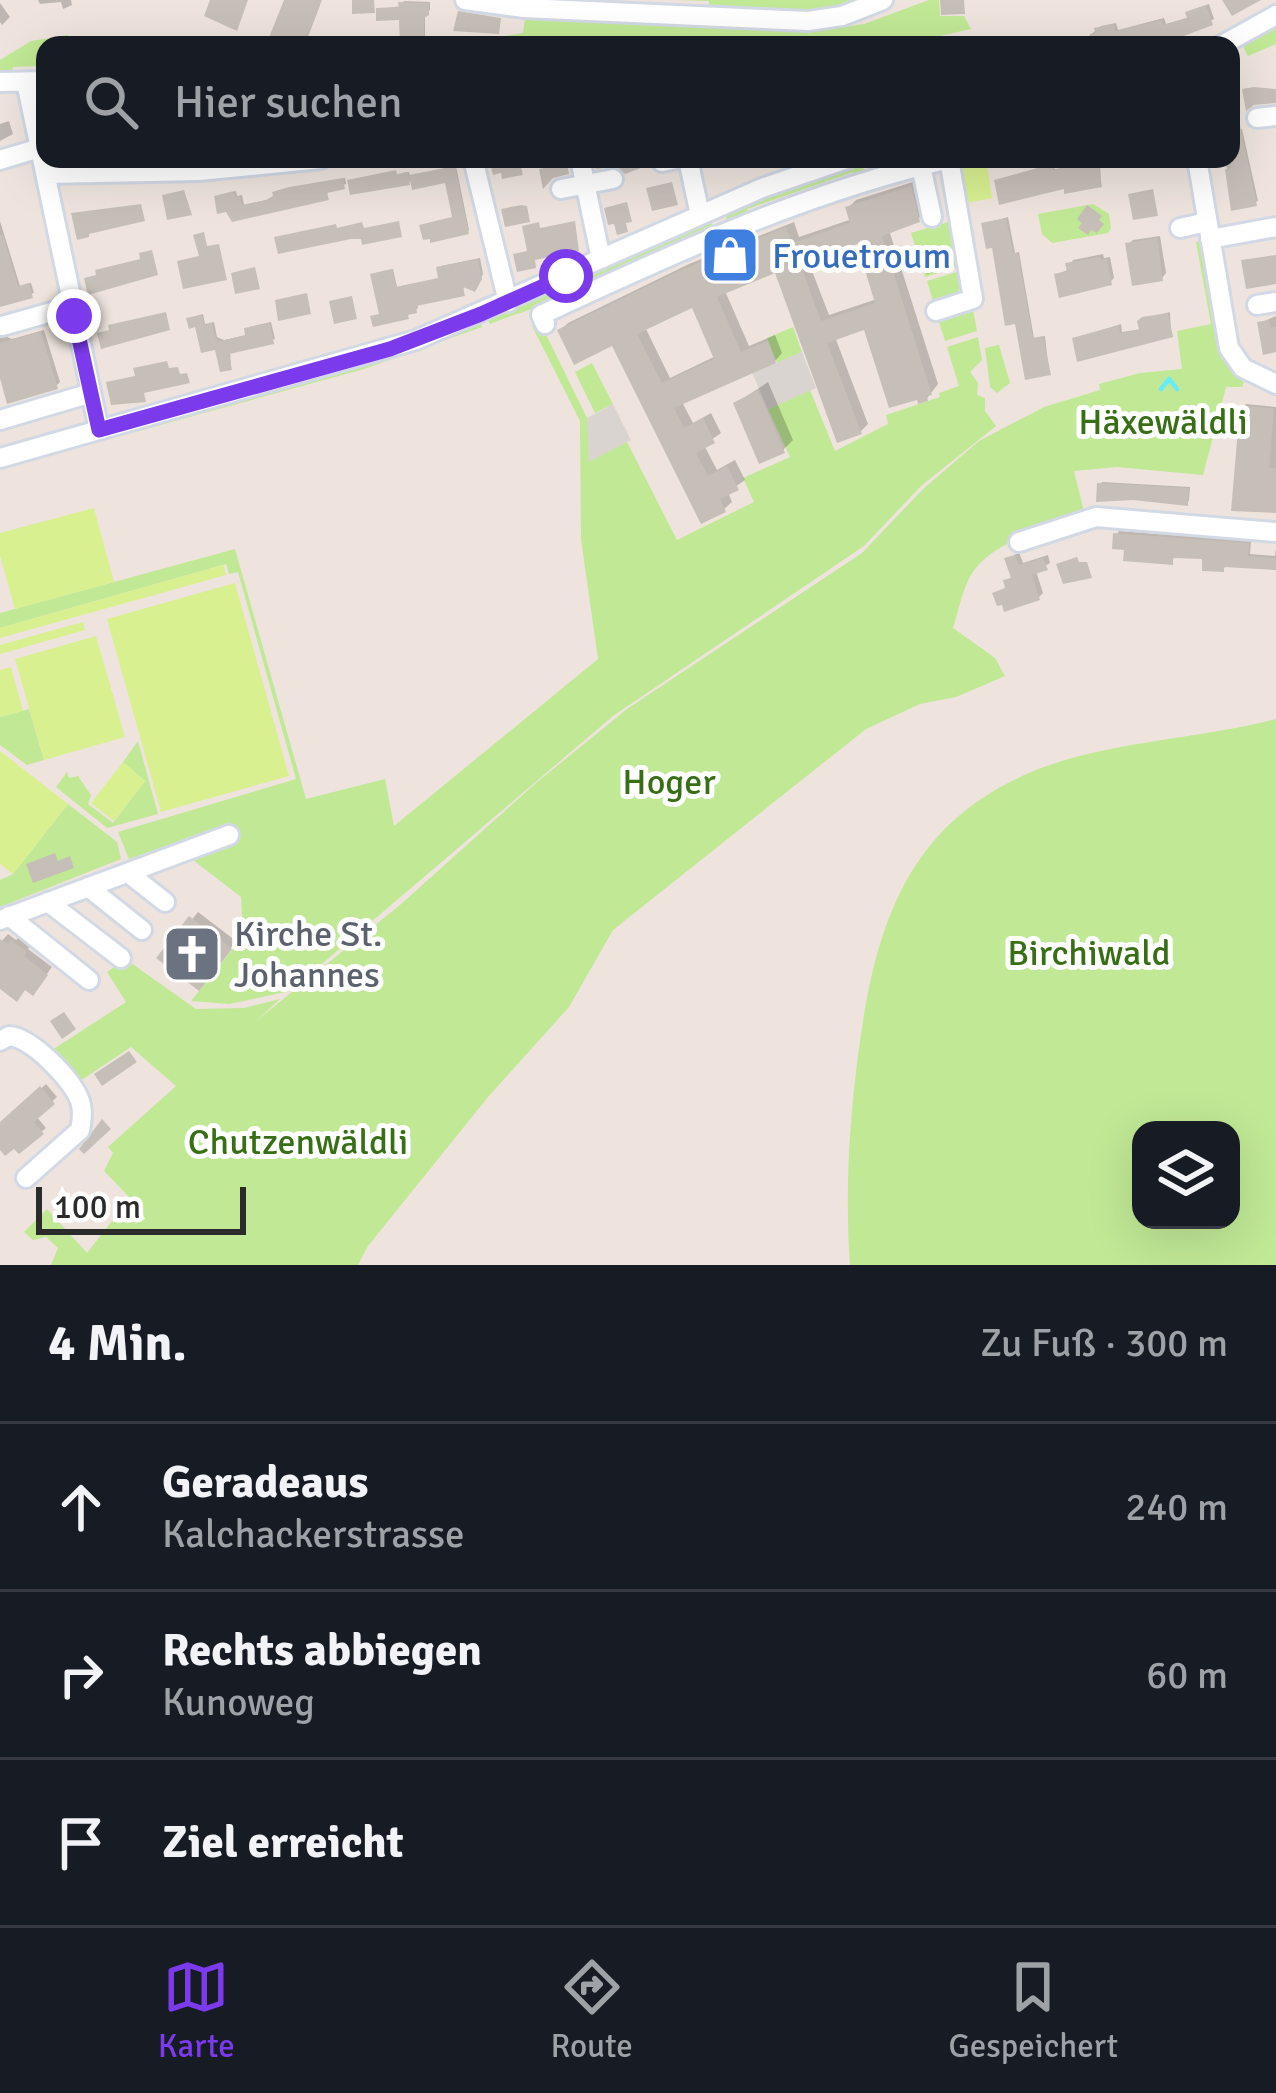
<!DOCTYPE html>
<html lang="de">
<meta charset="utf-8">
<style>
:root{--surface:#171b24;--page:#20242c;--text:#f1f3f6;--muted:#9ea1a6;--line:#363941;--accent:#7c3aed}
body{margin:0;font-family:Signika,sans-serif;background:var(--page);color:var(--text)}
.controls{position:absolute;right:36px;bottom:36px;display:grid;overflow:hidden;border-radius:24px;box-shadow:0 12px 48px #0002}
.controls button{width:108px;height:108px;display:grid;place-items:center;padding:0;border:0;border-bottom:3px solid var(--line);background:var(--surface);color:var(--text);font:60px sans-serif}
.scale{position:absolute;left:36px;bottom:30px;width:210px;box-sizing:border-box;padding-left:12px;border:6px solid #2b2b2b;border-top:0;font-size:33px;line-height:42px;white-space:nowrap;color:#2b2b2b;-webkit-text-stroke:9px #fff;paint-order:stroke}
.stop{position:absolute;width:36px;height:36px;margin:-27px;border:9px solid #7c3aed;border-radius:50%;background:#fff}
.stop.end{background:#7c3aed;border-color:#fff;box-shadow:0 3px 12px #0008}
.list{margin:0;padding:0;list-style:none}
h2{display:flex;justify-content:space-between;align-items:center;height:156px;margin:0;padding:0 48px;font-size:51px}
h2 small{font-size:39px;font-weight:400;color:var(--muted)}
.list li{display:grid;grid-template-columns:78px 1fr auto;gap:36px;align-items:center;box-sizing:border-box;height:168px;padding:0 48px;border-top:3px solid var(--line)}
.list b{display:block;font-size:45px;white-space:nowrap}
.list p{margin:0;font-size:39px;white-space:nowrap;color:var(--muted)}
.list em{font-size:39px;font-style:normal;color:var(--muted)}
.icon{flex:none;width:66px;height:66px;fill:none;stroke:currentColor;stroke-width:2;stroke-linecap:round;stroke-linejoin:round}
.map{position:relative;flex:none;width:1276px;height:1265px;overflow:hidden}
.search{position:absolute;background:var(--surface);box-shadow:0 12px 48px #0002;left:36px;right:36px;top:36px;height:132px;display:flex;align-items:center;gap:30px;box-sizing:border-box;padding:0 42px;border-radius:24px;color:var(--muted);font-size:45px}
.sheet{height:660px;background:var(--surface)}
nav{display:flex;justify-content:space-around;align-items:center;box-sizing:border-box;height:168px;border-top:3px solid var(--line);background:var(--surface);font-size:33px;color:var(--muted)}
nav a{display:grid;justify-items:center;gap:6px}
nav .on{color:var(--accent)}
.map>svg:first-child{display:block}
.green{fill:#c0e895;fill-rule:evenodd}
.pitch{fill:#d9f091}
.plaza{fill:#dad4d0}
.shadow{fill:#0003;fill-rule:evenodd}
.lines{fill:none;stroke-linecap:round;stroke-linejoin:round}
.stream{stroke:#69ebf7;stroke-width:4.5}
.building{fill:#c6bfb8;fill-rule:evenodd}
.minor-casing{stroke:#d2d9e5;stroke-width:24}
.minor{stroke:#fff;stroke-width:18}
.route{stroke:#7c3aed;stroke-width:15}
.labels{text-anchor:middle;stroke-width:10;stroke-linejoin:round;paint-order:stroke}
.shop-label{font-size:36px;fill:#366cbe;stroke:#fff;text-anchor:start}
.park-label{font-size:36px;fill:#386f15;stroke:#fff}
.worship-label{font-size:36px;fill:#5b616d;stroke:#fff;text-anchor:start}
</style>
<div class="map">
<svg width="1276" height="1265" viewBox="0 0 1276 1265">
<rect width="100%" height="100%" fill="#eee4dd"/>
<path class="green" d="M679 0H868L829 13 709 10V1Z
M929 0H939L940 16H964L971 29 900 45H453L523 33 525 18 817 31 864 24Z
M1276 22V44L1248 56 1241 43Z
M68 35 69 45H45V77L42 66 13 67 12 79 0 80V60L31 41Z
M858 163 865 170 863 174 855 177 853 172 747 209 748 214 726 220 727 211Z
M1093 204 1109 214 1111 228 1108 233 1052 243 1042 234 1038 214Z
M706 220 713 225 712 230 703 234 700 230 579 288 583 276Z
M955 220 963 265 925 277 911 233Z
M1203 241 1223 354 1244 382 1242 387H1226L1203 475 1117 467 1074 471 1085 516C1047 529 986 541 968 581 961 595 958 613 953 628L995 658 1005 676 956 697 920 704 866 729 613 930 569 1007 488 1097 368 1246 358 1265H51L58 1248 46 1237 33 1240 24 1232 47 1209 87 1253 130 1198 104 1171 113 1153 108 1147 176 1086 131 1047 74 1085 46 1054 126 1002 107 972 119 964 125 970 131 963 196 1009 244 1008 280 999 256 1021 400 905 536 783 627 709 862 553 923 489 979 441 1044 407 1100 390 1099 384 1140 373 1182 369 1177 331 1211 324 1196 242Z
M963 270 958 294 935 308 927 281Z
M554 288 563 289 566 296C540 308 516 313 490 324L487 318Z
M972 304 977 331 945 341 937 316Z
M537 316 588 420 589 461 627 442 677 540 754 502 743 478 790 457 768 409 810 390 835 451 888 424 886 415 940 397 939 393 959 386 947 347 978 337 982 360 970 372 978 383 977 395 985 398V411L996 426 921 486 864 546 613 716 290 991 230 1004 191 1001 243 936 241 897 193 860 238 843 229 823 129 859 118 832 296 779 238 572 229 574 226 564 0 628V613L235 549 306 799 385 779 394 826 598 659 581 539 580 421 532 326Z
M480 322 482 327 364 369 128 434 127 429 447 335Z
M793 327 802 352 777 363 767 338Z
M999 345 1010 383 997 393 990 387 985 348Z
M592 363 613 404 595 413 575 372Z
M29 709 44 760 27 765 0 745V717Z
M1276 719V1265H850C845 1195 849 1125 858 1056 875 925 907 818 1044 767 1119 740 1200 739 1276 719ZM1231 1130V1220H1141V1130Z
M138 741 158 814 107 828 56 787 67 772 69 778 78 776 91 795 88 804 113 823 145 781 123 762Z
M68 804 117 842 121 859 0 907V880L13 874Z"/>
<path class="pitch" d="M953 159H986L992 198 966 203 960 198Z
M94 508 114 582 15 609 0 556V533Z
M223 565 226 575 0 638V628Z
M235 583 289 776 161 812 107 619Z
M83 622 85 630 0 654V645Z
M96 636 125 737 44 760 15 659Z
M11 667 23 711 0 717V670Z
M0 751 68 804 13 874 0 864Z
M123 762 145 781 114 821 91 803Z"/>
<path class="plaza" d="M802 352 816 388 768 409 752 373Z
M613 404 631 440 589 462 587 418Z"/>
<path class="shadow" d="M38 0H71L72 5 63 9 61 2 40 4Z
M404 1 430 2V10L425 14V45H403L402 17 379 9 402 6Z
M0 3 10 17 2 25 0 22Z
M1209 4 1214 19 1175 36 1173 43 1091 45 1089 36 1101 26 1116 23 1118 30 1164 18 1166 24 1190 17 1192 10Z
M356 39H376V45H354Z
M9 121 13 134 0 141V124Z
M1242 129 1258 201 1234 207 1225 159H1231V131Z
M1100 161 1101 184 1066 185 1000 179 1053 164 1055 169Z
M456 166 469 230 468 231 455 217 447 180 412 178 409 182 402 173 409 172 410 176Z
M345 178 346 184 328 190 327 197 227 209 217 197 236 191 237 196 242 195 244 205 272 199 277 191Z
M919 180 926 211 918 219 889 230 938 384 927 398 866 326 835 337 868 424 860 432 777 269 725 291 749 346 775 335 782 353 775 361 682 402 693 423 711 413 721 433 704 445 717 470 735 460 745 480 728 492 732 502 724 509 614 342 561 330 568 323 689 264 794 222 799 237 852 219 848 208 856 200ZM859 240 877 299 829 315 807 258ZM693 304 716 356 670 378 645 327Z
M1008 217 1015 253 1019 252 1034 338 1045 336 1049 372 1017 320 995 244 984 224Z
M0 221 20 286 31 283 34 293 0 304Z
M1160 236 1166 273 1162 278 1129 244 1133 240Z
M1103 254 1104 258 1110 257 1114 278 1110 282 1057 275 1069 269 1073 260Z
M480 258 483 274 477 287 464 284 463 293 417 303 418 308 405 317H374L382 313 375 273 393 269 397 287 441 278V266Z
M939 263 941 269 927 274 925 267Z
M1170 312 1171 335 1075 339 1121 324 1122 332 1142 329 1143 319Z
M203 314 205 324 214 322 217 337 224 340 248 335 249 327 271 322 275 339 230 351 231 367 192 317Z
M1276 316V349L1260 323Z
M44 330 60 382 56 386 0 367V334L12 339Z
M768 382 793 440 783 450 736 403Z
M1246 404 1276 407V512L1243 407Z
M1102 482 1190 487 1189 501 1100 485Z
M1119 531 1251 541 1250 554 1275 556 1276 549V567L1226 566 1223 569 1206 557 1175 555 1172 562 1127 547 1116 535Z
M1019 552 1023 563 1048 555 1050 563 1036 571 1043 593 1038 598 996 594 1008 587 1006 581 1013 576 1008 559Z
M198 912 236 941 205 981 161 958Z
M8 934 16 940 20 936 31 945 28 949 52 967 38 986H0V943Z
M46 1084 57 1097 36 1116 46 1128 19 1150 14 1145 0 1146V1125Z"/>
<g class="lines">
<path class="stream" d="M1161 389 1169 379 1177 389"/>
</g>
<path class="building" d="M210 0H248L237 31 204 16Z
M284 0H322L305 45H266Z
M352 0H374L375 13 352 14Z
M940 0H964L965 14 941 15Z
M1222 0H1261L1232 16Z
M398 2 429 3V15L424 18V45H400L399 20 376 21V8L399 7Z
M1206 5 1213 25 1173 40 1174 45H1092L1090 34 1095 33 1094 28 1114 24 1115 31 1162 20 1163 25 1187 18 1185 12Z
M458 11 501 18 499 34 453 31Z
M1254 87 1276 89V103L1254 105 1246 111 1242 89Z
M1237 111 1257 206 1231 211 1225 169 1231 168V112Z
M489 159H519L523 175 502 179 501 173 493 175Z
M594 159H649V165L625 174 616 166 596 169Z
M1098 162 1102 187 1064 194V189L999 205 994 180 1052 164 1053 170Z
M567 163 569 174 553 178 543 189 539 169Z
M455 166 469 234 430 243V239L423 240 419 225 452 217 445 183 412 190 409 175Z
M396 170 397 174 408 172 410 185 350 195 347 180Z
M343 178 345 189 327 193 329 200 232 222 226 212 217 214 214 196 234 191 235 197 240 196 242 205 266 200 273 196 272 192 289 187Z
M672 182 678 205 652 211 646 188Z
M911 186 920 222 882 236 932 395 927 396 928 401 918 404 917 400 889 408 864 330 827 343 862 434 837 443 775 273 717 297 741 352 768 341 776 363 674 408 684 428 703 418 715 443 696 453 708 476 727 466 739 490 720 499 726 512 701 524 612 346 574 365 557 330 679 271 786 227 792 243 850 223 845 207ZM857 244 875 303 821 321 800 264ZM692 308 714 359 662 383 637 334Z
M1153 189 1158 216 1133 220 1128 194Z
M184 190 192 215 167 220 162 195Z
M627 202 632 222 626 223 628 232 617 235 614 224 608 225 604 208Z
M141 204 145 221 89 234V237L77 240 71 213Z
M521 205 527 206 530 222 505 227 501 209Z
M1087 205 1102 216 1099 220 1104 224 1097 233 1091 230 1088 235 1078 228 1082 223 1077 219Z
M1006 218 1013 253H1018L1033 338 1043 336 1051 375 1025 380 1015 324 1005 326 992 248 986 249 981 223Z
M399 221 402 237 362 245 361 239H351L278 254 274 237 336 224 337 228 362 222 364 228Z
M575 221 579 251 535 260 536 268 517 272 513 254 527 251 522 226 539 222 540 228Z
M204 232 207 246 219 244 227 280 183 289 177 261 199 256 193 235Z
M0 235H3L18 286 29 283 33 298 0 307Z
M1157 238 1163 281 1132 286 1125 243Z
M152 250 158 275 88 295 84 278 96 275 95 270 140 259 139 253Z
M1276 255V284L1246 289 1241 260Z
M1100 257 1101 260 1107 259 1112 285 1059 298 1054 274 1067 271 1065 263Z
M478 259 482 279 475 292 463 287 465 296 416 306 417 313 408 315 409 319 373 327 370 316 379 314 370 274 392 269 396 287 438 278 436 267Z
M255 267 260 289 235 294 231 273Z
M307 293 311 314 278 321 275 300Z
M352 296 357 319 334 324 329 301Z
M166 312 170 330 101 349 97 333 109 330 108 325Z
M1168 313 1173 337 1077 362 1072 338 1119 325 1120 333 1139 330 1137 321 1142 317Z
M202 315 204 325 212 323 216 339 221 341 245 335 244 328 270 323 274 344 229 354 232 370 220 372 215 350 201 353 195 327 189 329 186 318Z
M1269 320 1271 328 1276 327V352L1263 355 1257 322Z
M41 332 58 389 7 404 0 378V343Z
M167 361 169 368 178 367 180 374 187 373 190 383 144 393 146 402 111 405 106 382 135 376 133 368Z
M758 390 785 453 759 464 733 403Z
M1240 406 1274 408 1269 468H1276V513L1231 511Z
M1097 483 1189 488 1188 506 1133 500 1096 502Z
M1113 533 1249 543 1248 556 1276 558V570L1224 567V572L1202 571V559L1173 558V565L1123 561 1124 550 1112 549Z
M1015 555 1019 565 1043 558 1048 570 1032 575 1040 600 1004 612 1002 605 997 606 992 593 1005 588 1003 580 1011 578 1004 558Z
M1077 557 1079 562H1087L1092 578 1063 584 1056 564Z
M55 853 58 861 70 856 74 868 33 883 26 864Z
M189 916 232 949 199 991 156 958Z
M0 939 8 944 11 940 27 952 24 956 48 975 33 996 25 990 17 1002 0 989Z
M64 1012 76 1029 62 1039 50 1021Z
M129 1051 137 1062 102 1086 94 1074Z
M40 1086 55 1104 34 1122 44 1134 19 1154 14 1149 5 1156 0 1150V1122Z
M102 1119 111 1129 84 1154 79 1149Z"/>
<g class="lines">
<g class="minor-casing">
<path id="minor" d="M465 0 524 8 808 21 842 16 883 0
M1222 45 1276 15
M0 82 45 81
M26 82 99 430
M1257 118 1276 116
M473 159 508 302
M580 159 601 259
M688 159 700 215
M1197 159 1229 348 1243 368 1276 384
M0 160 40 148
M662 162 676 159
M921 166 932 217
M46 174 199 171 321 159
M561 189 613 179
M1180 228 1207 222
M1210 239 1276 227
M1257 305 1276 302
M545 324 541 315C674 253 804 193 949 159L973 299 936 311
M2 326 73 306
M0 420 91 393
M0 458 416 340 762 188 847 159
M1019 542 1096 517 1276 532
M128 873 165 902
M88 887 142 930
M48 902 121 958
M9 916 89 980
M0 920 229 835
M0 1041 9 1036C31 1037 72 1079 80 1101 83 1110 82 1121 80 1130L26 1178"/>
</g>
<use href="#minor" class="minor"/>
</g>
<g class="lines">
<path class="route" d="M74 316 99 430 390 349 481 314 566 276"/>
</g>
<defs>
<g id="shop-square" transform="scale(3)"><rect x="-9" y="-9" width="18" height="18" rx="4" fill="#3f7fe0" stroke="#fff"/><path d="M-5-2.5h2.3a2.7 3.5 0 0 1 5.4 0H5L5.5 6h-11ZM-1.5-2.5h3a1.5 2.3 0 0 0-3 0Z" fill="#fff"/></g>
<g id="church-square" transform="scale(3)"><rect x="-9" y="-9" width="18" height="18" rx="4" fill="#6b7280" stroke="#fff"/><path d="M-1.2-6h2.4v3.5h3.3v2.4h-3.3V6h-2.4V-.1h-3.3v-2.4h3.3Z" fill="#fff"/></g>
</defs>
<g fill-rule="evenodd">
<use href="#shop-square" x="730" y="255"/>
<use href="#church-square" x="192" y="954"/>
</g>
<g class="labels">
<g class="shop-label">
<text x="772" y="268">Frouetroum</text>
</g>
<g class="park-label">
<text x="1163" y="434">Häxewäldli</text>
<text x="669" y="794">Hoger</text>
<text x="1089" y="965">Birchiwald</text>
<text x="298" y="1154">Chutzenwäldli</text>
</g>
<g class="worship-label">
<text x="234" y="946">Kirche St.<tspan x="234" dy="41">Johannes</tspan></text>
</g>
</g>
</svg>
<div class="controls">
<button><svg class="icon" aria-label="layers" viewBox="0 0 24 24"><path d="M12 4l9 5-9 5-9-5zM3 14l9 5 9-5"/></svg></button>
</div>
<div class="scale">100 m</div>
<div class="stop" style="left:566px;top:276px"></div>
<div class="stop end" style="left:74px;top:316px"></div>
<div class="search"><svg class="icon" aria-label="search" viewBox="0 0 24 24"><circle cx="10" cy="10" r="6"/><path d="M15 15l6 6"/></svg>Hier suchen</div>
</div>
<section class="sheet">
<h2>4 Min.<small>Zu Fuß · 300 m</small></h2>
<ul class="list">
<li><svg class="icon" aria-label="ahead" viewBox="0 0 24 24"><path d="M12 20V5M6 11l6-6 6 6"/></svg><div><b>Geradeaus</b><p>Kalchackerstrasse</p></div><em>240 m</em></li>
<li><svg class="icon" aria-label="right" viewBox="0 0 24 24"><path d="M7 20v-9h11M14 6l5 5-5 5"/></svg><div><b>Rechts abbiegen</b><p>Kunoweg</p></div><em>60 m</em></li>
<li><svg class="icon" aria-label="arrive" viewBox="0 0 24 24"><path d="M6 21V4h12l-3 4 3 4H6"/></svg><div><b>Ziel erreicht</b></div></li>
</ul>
</section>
<nav>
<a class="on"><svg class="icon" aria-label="map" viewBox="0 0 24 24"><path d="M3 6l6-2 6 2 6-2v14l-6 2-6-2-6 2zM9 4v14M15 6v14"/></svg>Karte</a>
<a><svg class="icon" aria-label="directions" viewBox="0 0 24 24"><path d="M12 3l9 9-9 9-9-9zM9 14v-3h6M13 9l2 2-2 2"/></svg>Route</a>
<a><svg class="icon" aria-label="saved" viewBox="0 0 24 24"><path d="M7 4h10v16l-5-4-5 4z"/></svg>Gespeichert</a>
</nav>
